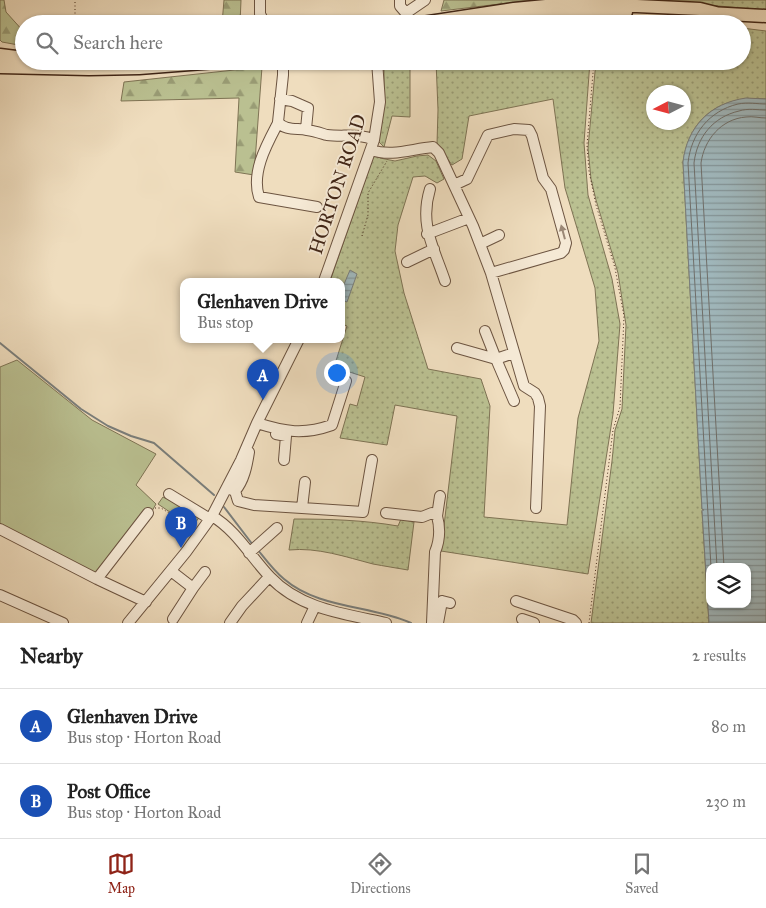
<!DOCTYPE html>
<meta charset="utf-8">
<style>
:root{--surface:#fff;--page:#f6f6f6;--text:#222;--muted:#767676;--line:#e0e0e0;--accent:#8f2418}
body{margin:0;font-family:"IM FELL Great Primer",serif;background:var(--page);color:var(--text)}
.controls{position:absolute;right:15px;bottom:15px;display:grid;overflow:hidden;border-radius:10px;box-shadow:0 1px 4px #0004}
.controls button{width:45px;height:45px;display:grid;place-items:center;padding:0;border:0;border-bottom:1px solid var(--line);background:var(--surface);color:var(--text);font:25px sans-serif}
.compass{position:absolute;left:646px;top:85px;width:45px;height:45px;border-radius:50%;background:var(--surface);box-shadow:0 1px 4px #0004;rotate:264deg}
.you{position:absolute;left:336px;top:372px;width:18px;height:18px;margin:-12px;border:4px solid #fff;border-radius:50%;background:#1a73e8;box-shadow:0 0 0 8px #1a73e833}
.badge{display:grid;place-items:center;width:32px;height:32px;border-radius:50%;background:var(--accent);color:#fff;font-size:16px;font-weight:700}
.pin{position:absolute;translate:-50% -41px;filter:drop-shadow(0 1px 2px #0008)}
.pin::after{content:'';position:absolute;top:26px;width:18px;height:15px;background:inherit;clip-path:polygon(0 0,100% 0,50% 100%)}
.popup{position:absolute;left:180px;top:278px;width:165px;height:65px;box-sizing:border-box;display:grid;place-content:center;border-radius:10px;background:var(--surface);filter:drop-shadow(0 1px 4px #0005);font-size:16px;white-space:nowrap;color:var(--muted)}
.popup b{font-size:19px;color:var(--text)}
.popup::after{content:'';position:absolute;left:50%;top:100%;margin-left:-10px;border:10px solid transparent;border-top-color:var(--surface)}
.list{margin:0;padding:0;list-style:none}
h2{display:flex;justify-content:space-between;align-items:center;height:65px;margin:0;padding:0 20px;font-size:21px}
h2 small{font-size:16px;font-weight:400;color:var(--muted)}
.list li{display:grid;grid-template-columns:32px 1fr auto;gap:15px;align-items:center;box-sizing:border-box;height:75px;padding:0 20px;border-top:1px solid var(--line)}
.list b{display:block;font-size:19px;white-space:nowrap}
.list p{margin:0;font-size:16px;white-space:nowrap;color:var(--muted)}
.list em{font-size:16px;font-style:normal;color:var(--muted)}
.icon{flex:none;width:28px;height:28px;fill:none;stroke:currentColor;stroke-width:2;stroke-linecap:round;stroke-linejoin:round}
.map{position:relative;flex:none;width:766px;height:623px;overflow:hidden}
.search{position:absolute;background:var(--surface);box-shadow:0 1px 4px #0004;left:15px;right:15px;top:15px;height:55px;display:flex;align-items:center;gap:12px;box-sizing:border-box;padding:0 18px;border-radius:28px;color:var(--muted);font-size:19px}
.sheet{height:215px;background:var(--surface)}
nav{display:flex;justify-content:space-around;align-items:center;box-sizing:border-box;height:70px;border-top:1px solid var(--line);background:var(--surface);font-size:14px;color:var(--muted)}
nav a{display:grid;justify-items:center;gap:2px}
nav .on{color:var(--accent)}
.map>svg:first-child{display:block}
.grass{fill:url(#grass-dots);stroke:#7e7354;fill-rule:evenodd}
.forest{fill:url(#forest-firs);stroke:#7e7354}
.green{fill:#bac091;stroke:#7e7354}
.water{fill:url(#water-rules);stroke:#7a7e7b;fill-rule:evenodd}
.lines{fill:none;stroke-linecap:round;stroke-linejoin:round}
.shore{stroke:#706f6a;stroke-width:1}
.stream{stroke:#7a7e7b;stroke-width:2}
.minor-casing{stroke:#6c5441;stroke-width:12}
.major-casing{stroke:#412617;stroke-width:15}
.path{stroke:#412617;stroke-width:1;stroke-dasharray:1 2.5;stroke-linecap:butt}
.minor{stroke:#f5e9d5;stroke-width:10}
.major{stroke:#efddbe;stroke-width:12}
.oneway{fill:#9b8876}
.labels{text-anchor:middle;stroke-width:4;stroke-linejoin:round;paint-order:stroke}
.street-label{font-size:19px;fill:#412617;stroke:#f5e9d5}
</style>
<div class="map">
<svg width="766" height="623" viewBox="0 0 766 623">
<defs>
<pattern id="grass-dots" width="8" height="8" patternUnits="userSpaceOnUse" patternTransform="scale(1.25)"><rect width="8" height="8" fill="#bac091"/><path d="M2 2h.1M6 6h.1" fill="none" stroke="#999c75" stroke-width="1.8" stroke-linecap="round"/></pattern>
<pattern id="forest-firs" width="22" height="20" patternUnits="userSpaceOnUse" patternTransform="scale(1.25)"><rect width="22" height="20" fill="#bac091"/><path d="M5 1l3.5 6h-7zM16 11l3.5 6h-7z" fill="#999c75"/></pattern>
<pattern id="water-rules" width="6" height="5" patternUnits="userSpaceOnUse" patternTransform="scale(1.25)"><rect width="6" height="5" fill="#a0b8bd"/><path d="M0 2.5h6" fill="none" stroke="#849599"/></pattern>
</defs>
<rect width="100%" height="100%" fill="#efddbe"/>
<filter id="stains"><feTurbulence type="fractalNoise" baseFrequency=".004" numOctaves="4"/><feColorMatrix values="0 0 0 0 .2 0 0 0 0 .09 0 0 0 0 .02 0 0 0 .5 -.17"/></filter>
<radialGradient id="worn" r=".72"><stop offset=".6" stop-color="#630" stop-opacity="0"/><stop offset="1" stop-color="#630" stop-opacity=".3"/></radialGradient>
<path class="grass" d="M655 0H766V11L751 9Z
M742 28 766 31V99C721 95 689 117 683 162L702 509 704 510 702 511 709 623H591L612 461 615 430 622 409 626 325 618 273 596 200 591 179 588 148 596 61H742ZM654 92H684V122H654Z
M386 61H410V117L392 116 384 147 377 140 384 90V68Z
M436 61H590L584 143 588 195 612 279 620 324 613 414 588 574 441 551 457 416 395 405 387 445 340 438 350 404 357 406 365 377 334 367 347 326 342 324V281H330L374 155H381L380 158 395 161 417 156 428 155 436 161 444 179 437 183 425 176 413 177 398 225 395 251 404 293 428 369 481 379 490 406 484 517 567 525 578 418 599 341 595 288 565 188 553 99 469 116 462 159 452 165 437 144 438 110Z
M294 519C329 519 363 520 398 526L401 519 414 522 408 570C396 568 384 566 373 564 346 557 317 547 289 550Z"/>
<path class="forest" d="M0 0H4L6 12 24 32V46L2 42 0 40Z
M224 0H241L240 24H222Z
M444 0H533L441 11Z
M262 67 254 175 235 172 239 98 121 101 124 82Z"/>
<path class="green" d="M17 360 92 420 156 454 136 485 156 504 152 511 95 576 0 527V367Z
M163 497 201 515 192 527 158 504Z"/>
<path class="water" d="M746 98 766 99V623H709L702 510H704L702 509 683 162C687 127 710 103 746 98ZM710 567H747V604H710Z
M350 270 357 274 347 302 342 300V289Z"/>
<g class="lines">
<path class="shore" d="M711 567 688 163C691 134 709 111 738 104 748 102 757 104 766 104
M717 567 694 163C697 137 713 117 739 111 748 108 757 110 766 110
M724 567 701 163C704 140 721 119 746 117 753 116 759 118 766 118"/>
<path class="stream" d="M0 343 81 409 108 426 131 436 154 443 214 495
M224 507 253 545
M258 550C266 560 274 571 284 579 319 609 370 605 411 623"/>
<g class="minor-casing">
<path id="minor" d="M260 0V14L265 24
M400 0V6L406 13 425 0
M282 24 332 22 337 24
M283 61V75L278 122C285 131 297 128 307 130 314 131 320 133 327 135 343 137 359 133 374 140
M280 99 292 101 308 108 306 129
M278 123C267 144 251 172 259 197L317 207
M371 150C392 157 411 149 433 147L439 153 446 168 473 226 491 273 524 386 535 393 538 398 540 406 536 508
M454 185 467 179 488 135 514 129 529 130 532 136 543 178 551 189 566 243 564 250 561 253 491 273
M430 189C419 225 434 248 445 281
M427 234 469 218
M480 244 499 235
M407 262 434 249
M324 281 374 140 380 102 377 61
M485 331 496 359
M457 348 496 359
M514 401 496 359 514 353
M257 423C285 432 304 435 332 425L346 381
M276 434 286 436 284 460
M230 489 235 491C244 481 247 465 249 452
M235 491 238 501 254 505 302 508 305 482
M169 494 210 519
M302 508 363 512 372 460
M386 513 422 517 432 513 437 516C440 527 440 540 435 552L432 623
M212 516C236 530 251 557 270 577 300 609 345 614 386 623
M437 516 440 496
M0 529 97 579 146 602
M249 553 277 528
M171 571 193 588 205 572
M97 579 148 513
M0 595 63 623
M516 601 573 620 576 623
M173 619 193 588
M522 619 534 623
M128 623 186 552 212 516 241 460 257 423 299 339
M230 623 242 606 269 577
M307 623 315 606
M438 623 442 601 450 603"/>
</g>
<g class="major-casing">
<path id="major" d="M709 13 766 16
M416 24 514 9 556 5 595 4 700 9 716 13
M473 24 557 15 626 12
M0 55 24 58
M0 67 89 69 139 68 229 61"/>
</g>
<path class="path" d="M632 18 651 17
M685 19 703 20
M75 24V0
M389 24 399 17
M362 236 368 215V193L387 161
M155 508H161L193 528
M589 623 613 430 620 407 624 316 615 268 596 205 589 171 587 145 594 61"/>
<use href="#minor" class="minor"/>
<use href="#major" class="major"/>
</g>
<defs><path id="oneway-solid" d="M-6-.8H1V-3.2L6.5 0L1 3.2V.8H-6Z" transform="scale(1.25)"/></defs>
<use class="oneway" href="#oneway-solid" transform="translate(563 232) rotate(-105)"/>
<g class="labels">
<g class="street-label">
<text transform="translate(337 184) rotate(-72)" y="7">HORTON ROAD</text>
</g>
</g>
<rect width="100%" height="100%" filter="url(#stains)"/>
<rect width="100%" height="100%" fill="url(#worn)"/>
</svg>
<div class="controls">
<button><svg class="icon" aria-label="layers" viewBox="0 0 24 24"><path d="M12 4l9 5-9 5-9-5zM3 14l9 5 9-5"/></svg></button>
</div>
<svg class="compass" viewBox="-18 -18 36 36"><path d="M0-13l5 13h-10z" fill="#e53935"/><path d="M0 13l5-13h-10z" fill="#767676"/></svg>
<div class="you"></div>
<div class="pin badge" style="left:263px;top:400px;background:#1a4fb4">A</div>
<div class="popup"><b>Glenhaven Drive</b>Bus stop</div>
<div class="pin badge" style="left:181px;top:548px;background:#1a4fb4">B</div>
<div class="search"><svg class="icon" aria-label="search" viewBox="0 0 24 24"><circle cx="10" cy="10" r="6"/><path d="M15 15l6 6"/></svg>Search here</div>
</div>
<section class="sheet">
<h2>Nearby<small>2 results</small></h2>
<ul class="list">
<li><span class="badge" style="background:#1a4fb4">A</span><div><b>Glenhaven Drive</b><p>Bus stop · Horton Road</p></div><em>80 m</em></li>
<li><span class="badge" style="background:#1a4fb4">B</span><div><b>Post Office</b><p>Bus stop · Horton Road</p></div><em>230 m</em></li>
</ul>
</section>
<nav>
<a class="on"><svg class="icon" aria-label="map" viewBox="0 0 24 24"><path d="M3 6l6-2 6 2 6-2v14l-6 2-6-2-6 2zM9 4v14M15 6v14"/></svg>Map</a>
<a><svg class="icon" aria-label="directions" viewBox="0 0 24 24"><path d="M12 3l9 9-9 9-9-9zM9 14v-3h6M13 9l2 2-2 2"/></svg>Directions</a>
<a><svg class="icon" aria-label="saved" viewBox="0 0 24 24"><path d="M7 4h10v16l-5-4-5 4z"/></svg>Saved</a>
</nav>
